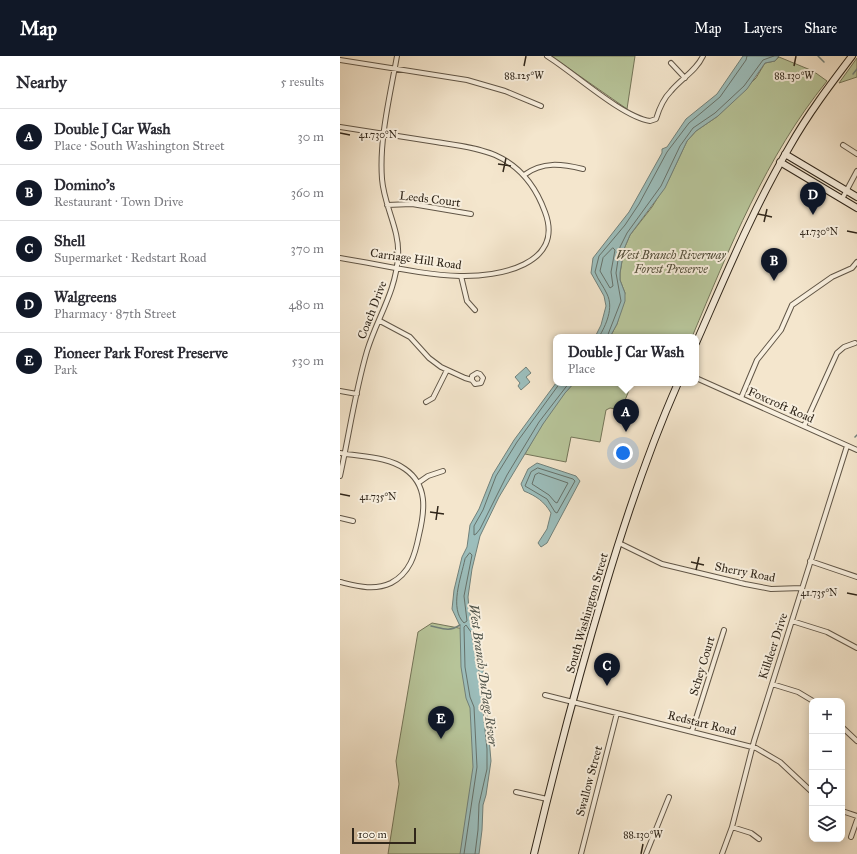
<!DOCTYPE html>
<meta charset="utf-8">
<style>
:root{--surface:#fff;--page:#f2f2f3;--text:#2b2b33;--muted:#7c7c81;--line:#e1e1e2;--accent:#111827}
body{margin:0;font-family:"IM FELL Great Primer",serif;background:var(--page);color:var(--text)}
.controls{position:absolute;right:12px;bottom:12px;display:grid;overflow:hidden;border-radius:8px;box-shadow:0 2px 10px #0003}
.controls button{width:36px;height:36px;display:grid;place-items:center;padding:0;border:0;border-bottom:1px solid var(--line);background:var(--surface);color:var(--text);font:20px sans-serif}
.scale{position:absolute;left:12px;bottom:10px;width:64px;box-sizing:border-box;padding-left:4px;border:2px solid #30261a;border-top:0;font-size:11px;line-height:14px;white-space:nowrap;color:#30261a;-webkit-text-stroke:3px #f8efde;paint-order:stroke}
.you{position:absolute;left:283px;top:397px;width:14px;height:14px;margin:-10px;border:3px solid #fff;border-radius:50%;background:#1a73e8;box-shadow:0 0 0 6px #1a73e833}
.badge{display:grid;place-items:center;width:26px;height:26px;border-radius:50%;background:var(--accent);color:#fff;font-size:13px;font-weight:700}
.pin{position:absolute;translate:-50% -33px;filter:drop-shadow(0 1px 2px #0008)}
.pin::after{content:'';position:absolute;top:21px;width:14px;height:12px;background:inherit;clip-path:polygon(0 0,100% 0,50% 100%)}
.popup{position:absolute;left:213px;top:278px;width:146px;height:52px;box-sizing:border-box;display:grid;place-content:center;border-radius:8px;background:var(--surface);filter:drop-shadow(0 1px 3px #0005);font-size:13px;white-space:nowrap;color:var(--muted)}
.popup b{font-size:15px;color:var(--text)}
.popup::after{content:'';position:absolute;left:50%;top:100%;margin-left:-8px;border:8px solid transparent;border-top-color:var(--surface)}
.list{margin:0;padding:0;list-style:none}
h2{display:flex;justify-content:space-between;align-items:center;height:52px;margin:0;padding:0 16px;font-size:17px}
h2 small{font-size:13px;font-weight:400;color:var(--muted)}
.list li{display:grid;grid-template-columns:26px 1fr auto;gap:12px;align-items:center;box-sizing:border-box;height:56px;padding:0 16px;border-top:1px solid var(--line)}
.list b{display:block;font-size:15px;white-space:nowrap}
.list p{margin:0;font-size:13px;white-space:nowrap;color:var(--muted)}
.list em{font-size:13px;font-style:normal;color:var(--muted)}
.icon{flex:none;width:22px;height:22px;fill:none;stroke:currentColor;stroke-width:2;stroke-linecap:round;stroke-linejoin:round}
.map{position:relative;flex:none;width:517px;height:798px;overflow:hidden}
header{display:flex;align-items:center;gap:24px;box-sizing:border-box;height:56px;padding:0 20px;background:var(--accent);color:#fff}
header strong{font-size:19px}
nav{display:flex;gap:22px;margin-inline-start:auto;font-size:14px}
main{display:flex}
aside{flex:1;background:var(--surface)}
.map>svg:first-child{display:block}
.green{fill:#b8c69b;stroke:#74765a}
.water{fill:#9cbebc;stroke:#71817b}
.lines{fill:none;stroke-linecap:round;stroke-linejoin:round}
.shore{stroke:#66726b;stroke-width:1}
.stream{stroke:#71817b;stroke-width:1.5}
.street-casing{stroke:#615647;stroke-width:6}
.secondary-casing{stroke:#30261a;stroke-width:8}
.street{stroke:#f8efde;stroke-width:4}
.secondary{stroke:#f8efde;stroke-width:6}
.ticks{fill:none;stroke:#30261a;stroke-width:1.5}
.labels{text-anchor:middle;stroke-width:4;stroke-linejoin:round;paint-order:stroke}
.street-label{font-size:12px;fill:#30261a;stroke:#f8efde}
.park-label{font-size:12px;font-style:italic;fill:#524e3a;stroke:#f8efde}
.water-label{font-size:13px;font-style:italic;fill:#50544b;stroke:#f8efde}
.ticks-label{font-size:10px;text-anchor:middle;fill:#30261a;stroke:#f8efde;stroke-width:4;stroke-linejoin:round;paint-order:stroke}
</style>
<header>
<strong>Map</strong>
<nav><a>Map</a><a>Layers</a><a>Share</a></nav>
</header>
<main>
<aside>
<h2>Nearby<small>5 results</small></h2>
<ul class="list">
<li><span class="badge">A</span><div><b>Double J Car Wash</b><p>Place · South Washington Street</p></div><em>30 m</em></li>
<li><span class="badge">B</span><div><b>Domino's</b><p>Restaurant · Town Drive</p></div><em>360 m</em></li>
<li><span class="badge">C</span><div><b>Shell</b><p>Supermarket · Redstart Road</p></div><em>370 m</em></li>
<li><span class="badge">D</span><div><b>Walgreens</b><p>Pharmacy · 87th Street</p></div><em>480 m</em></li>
<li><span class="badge">E</span><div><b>Pioneer Park Forest Preserve</b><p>Park</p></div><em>530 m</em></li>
</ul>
</aside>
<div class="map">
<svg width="517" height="798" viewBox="0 0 517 798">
<rect width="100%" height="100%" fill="#f4e6cd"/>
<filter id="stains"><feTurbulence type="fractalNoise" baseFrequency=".005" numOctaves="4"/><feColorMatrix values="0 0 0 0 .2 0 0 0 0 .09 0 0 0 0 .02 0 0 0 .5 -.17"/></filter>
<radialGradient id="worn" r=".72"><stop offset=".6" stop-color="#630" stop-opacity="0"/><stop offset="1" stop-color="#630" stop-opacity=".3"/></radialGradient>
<path class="green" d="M211 0H295L287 53Z
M439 1 473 15 487 25C426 100 389 193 352 281H270L277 268 285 237 280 224V217L284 193 290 179 312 151 329 123 347 85 356 75 378 60 416 22 425 7 435 5Z
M517 2V21L499 27Z
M234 327H292L281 354 270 352 266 354 260 386 231 381 226 406 185 398C199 373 214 347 234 327Z
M92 567 124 573 141 675 131 798H48L59 728 56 705 78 576Z"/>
<path class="water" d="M403 0H439L435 5 425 7 407 33 378 60 356 75 347 85 325 132 290 179 284 193 280 217V224L285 237V245L277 268 270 281H255L261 269 266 250 264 240 251 217 253 202 289 156 322 97V93L327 91 346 63 377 38Z
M186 311 191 317 186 321 190 326 181 334 178 330 180 327 175 321Z
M216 327H234L225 337 203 368 159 441 140 480 132 513 128 541 129 553 143 613 151 705 146 739 143 749 142 774 139 798H120L133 711 130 652 126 642 121 611 120 570 112 553 114 534 122 501 127 491 130 469 139 453 153 418 174 384Z
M197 407 236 420 240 425 207 487 201 491 198 487 207 473 211 457C204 445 196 440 184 435L181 428 188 413Z"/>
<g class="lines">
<path class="shore" d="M273 192 275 194 271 216 273 230 270 232 260 215 263 202Z
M259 281C266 269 274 252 267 238 264 231 258 224 255 216L259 200 285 169 299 148 327 96 349 67 380 41 406 4 407 0
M267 281 281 245 276 217 280 191 287 177 321 130 340 90 353 72 375 57 404 30 423 4 434 0
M220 327 177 386 156 420 143 454 134 470V479L136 478 140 473 167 419 199 366 229 327
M198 412 233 423 235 425 217 457 215 456 207 443 185 430 191 416Z
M199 417 228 427 217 447 215 446 209 439 192 428 195 419Z
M130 497 132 499 124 540 127 565 124 567C109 552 121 522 125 503Z
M124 798 137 711 134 651 130 641 125 611 124 571 126 569 131 576 139 614 147 693V713L139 748 138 774 135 798"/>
<path class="stream" d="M478 0 484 6
M513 18 517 13
M515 381 517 379
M91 570C104 573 109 576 120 569"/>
<g class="street-casing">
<path id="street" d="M207 0C233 16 282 61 310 65L316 63C319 53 323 43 331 35 342 22 356 15 363 0
M0 4 127 24 165 35 201 50
M331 7 345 22
M0 71C32 76 64 81 96 86 115 89 136 91 155 99 180 110 196 131 205 156 225 209 158 221 120 220 80 219 39 208 0 202
M503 89 517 98
M184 119C203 105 222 108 243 113
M502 143 517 115
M47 149 72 148 131 158
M121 220 127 245 135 254
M40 265 70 281 89 302 101 311 125 322 132 324 135 328 141 327 143 322 140 318 137 317 132 320V324
M356 322 517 394
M0 335 17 338
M401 342 417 304 441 274 452 249 492 221 512 212 517 206
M86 346 93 342 107 314
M464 370 497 297 504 291 515 287
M0 397C20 401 47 400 65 413 88 429 85 454 79 479 75 499 70 517 51 527 34 535 17 530 0 526
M0 420C9 379 15 336 27 295 37 262 56 236 58 200 60 174 44 150 42 123 39 83 50 40 57 0
M78 427 88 420 103 415
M0 462 13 465
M279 487 322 508 405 528 431 533 462 532
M470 505 517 521
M452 565 487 576 517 592
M432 628 458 636 473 645
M205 639 416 692 440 706 472 736
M502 671 517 685
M352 675 384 574
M176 736 207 743
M502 755 517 760
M392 771 411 777 419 783
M511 781 517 764
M241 798 277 657
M306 798 329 741
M382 798 392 771 414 685 507 390"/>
</g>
<g class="secondary-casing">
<path id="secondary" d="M445 98 517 141
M440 106 517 152
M356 287C385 221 413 153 450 90 468 58 490 29 512 0
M194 798C215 710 238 622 264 535 285 464 308 395 338 327"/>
</g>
<use href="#street" class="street"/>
<use href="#secondary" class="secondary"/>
</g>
<path class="ticks" d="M184 10 186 0M454 10 456 0M0 77 10 79M158 108 171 110M163 116 166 102M418 158 432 161M424 166 427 153M507 175 517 177M0 438 10 440M90 456 104 458M96 464 98 450M351 506 364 509M356 514 359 501M507 537 517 539M301 798 303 788"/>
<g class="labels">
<g class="street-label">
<text transform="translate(90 143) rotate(7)" y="4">Leeds Court</text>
<text transform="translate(76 203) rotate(8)" y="4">Carriage Hill Road</text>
<text transform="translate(32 254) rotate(-69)" y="4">Coach Drive</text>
<text transform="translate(441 349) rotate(24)" y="4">Foxcroft Road</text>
<text transform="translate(405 516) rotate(11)" y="4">Sherry Road</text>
<text transform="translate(247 557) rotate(-74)" y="4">South Washington Street</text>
<text transform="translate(433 590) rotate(-72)" y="4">Killdeer Drive</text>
<text transform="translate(362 610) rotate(-73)" y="4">Schey Court</text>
<text transform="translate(362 667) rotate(14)" y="4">Redstart Road</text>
<text transform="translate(249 725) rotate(-75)" y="4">Swallow Street</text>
</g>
<g class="park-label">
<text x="331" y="203">West Branch Riverway<tspan x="331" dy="14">Forest Preserve</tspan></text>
</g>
<g class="water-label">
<text transform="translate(144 619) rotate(82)" y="5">West Branch DuPage River</text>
</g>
</g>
<g class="ticks-label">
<text x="184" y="23">88.125°W</text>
<text x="454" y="23">88.130°W</text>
<text x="38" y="82">41.730°N</text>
<text x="479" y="179">41.730°N</text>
<text x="38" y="444">41.735°N</text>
<text x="479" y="540">41.735°N</text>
<text x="303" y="782">88.130°W</text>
</g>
<rect width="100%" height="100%" filter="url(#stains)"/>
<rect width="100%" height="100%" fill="url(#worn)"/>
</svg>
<div class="controls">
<button>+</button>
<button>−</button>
<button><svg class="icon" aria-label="locate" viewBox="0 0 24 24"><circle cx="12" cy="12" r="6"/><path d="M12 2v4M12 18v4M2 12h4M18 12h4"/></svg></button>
<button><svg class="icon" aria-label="layers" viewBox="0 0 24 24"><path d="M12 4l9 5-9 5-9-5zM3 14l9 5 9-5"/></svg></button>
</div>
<div class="scale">100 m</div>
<div class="you"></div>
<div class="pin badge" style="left:286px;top:376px">A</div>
<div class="popup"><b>Double J Car Wash</b>Place</div>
<div class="pin badge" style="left:434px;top:225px">B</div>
<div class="pin badge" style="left:267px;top:630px">C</div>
<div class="pin badge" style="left:473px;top:159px">D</div>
<div class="pin badge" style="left:101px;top:683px">E</div>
</div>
</main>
